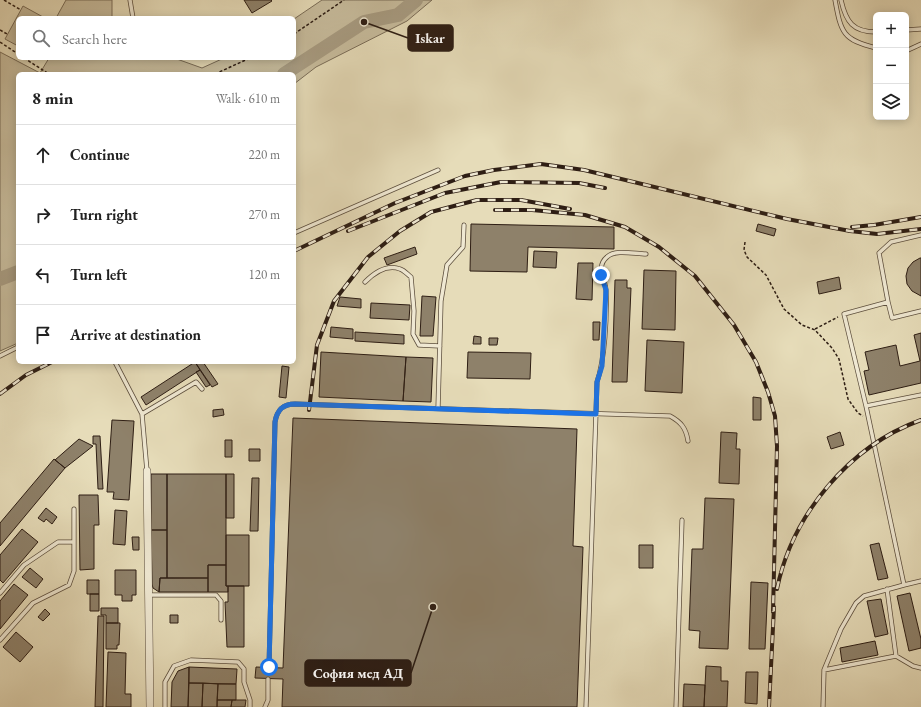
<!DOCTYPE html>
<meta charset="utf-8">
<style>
:root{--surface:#fff;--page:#f2f2f2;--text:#222;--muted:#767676;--line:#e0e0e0}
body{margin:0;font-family:"EB Garamond",serif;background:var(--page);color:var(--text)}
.controls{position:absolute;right:12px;top:12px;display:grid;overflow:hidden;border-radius:6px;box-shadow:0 2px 10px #0003}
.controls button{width:36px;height:36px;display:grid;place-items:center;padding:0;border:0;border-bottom:1px solid var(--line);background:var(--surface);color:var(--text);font:20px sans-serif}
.stop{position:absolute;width:12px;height:12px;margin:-9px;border:3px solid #1a73e8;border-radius:50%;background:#fff}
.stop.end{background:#1a73e8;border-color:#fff;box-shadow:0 1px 4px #0008}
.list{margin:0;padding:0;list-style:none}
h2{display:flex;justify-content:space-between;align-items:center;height:52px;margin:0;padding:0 16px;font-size:17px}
h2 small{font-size:13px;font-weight:400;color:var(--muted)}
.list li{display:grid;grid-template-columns:26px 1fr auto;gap:12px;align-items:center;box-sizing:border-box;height:60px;padding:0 16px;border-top:1px solid var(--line)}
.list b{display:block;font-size:15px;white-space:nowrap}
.list em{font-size:13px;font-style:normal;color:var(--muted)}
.icon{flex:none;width:22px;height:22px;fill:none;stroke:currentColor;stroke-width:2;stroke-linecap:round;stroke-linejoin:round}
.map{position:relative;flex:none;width:921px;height:707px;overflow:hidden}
.search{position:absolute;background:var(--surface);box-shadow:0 2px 10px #0003;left:16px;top:16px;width:280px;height:44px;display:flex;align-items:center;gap:10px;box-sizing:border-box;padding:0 14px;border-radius:6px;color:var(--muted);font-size:15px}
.panel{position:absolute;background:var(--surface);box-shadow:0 2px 10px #0003;left:16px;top:72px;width:280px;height:292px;border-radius:6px}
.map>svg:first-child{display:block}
.green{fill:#c7bc9d;stroke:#7a6d58}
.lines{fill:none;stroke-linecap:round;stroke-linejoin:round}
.river{stroke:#a79b81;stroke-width:14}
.building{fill:#8e816a;stroke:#2e1e14}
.lane-casing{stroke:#5c4e3d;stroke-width:5}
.street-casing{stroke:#5c4e3d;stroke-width:8}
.path{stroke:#2e1e14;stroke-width:1.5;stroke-dasharray:3 2;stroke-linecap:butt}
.lane{stroke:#efe8d2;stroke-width:3.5}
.street{stroke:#efe8d2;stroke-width:7}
.rail-casing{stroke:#2e1e14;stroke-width:4}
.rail{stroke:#efe8d2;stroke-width:2.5;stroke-dasharray:8;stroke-linecap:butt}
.route{stroke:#1a73e8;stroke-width:5}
.leader{fill:none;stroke:#2e1e14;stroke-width:1.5}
.callout-dot{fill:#2e1e14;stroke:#efe8d2;stroke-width:1.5}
.callout{fill:#2e1e14;stroke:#2e1e14;stroke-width:1.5}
.callout-label{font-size:14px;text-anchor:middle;font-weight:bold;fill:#fff}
</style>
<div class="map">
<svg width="921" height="707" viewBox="0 0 921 707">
<rect width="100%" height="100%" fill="#e6dcb9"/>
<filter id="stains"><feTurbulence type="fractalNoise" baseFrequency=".005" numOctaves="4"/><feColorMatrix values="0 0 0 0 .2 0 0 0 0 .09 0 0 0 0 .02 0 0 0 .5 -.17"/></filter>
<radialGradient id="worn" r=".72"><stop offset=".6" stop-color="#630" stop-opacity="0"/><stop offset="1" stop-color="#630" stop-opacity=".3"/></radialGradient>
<path class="green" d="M66 0H112V18H56Z
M322 0H432L407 21 316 67 294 84V74H18V343L0 351V52L40 73 49 58H174L202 68 224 58H294V19Z
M23 6 43 17 18 18V46L5 39Z"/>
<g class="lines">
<path class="river" d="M284 74 364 22 398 15 416 0
M0 279 18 272"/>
</g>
<path class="building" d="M244 0H271L272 1 252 13Z
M471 224 614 227V249L528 247 527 272 470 271Z
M758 224 776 229 774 236 756 231Z
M415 247 417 254 387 265 384 258Z
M534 251 557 252 556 268 533 267Z
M920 258H921V296L912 291 907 284 906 276 908 268 913 262Z
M578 263H593L592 300 576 299Z
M644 270 676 271 675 330 642 329Z
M839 277 841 289 819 294 817 282Z
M615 280H627V288H631L627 382H612Z
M422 296 436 297 433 336H420Z
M340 297 361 299V308L337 306Z
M371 303 410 305 409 320 370 318Z
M593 322H600L599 340H593Z
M331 327 353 329V339L330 337Z
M355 332 404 335V344L355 341Z
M921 333V383L869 395 864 371 869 370 865 352 896 345 900 366 920 361 914 335Z
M474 336 481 337V344H473Z
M489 338H498L497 345H489Z
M647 340 684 342 682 393 645 391Z
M321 352 406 357 403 401 319 397Z
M468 352 531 353 530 379 467 378Z
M406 357 433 358 431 402 403 401Z
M195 362 200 370 146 405 141 397Z
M195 362H203L218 384 212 387Z
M282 366 289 367 286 398 279 397Z
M200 370 210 385 206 387 196 372Z
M753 397 761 398V420H753Z
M223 409 224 415 213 417V410Z
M293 418 577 429 573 546 583 547 577 707H282L283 679 255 678 256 667 283 668Z
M112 420 134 421 129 500 113 499 114 492H107Z
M721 432 737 433 736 449H740L739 484 719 483Z
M840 432 844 445 831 449 827 437Z
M93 436H100L103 489H98L96 444H93Z
M79 439 93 446 65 468 55 460Z
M225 440H232V457H225Z
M249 449H260V461H249Z
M54 459 65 468 0 546V523Z
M151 474H167V530H151Z
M167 474H226V565H208V578H167Z
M226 474H234V518H226Z
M252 478H259L258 531H250Z
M79 495H98L99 525H94V569L80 570Z
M705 498 734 499 728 649 699 648 700 631 689 630 692 549H703Z
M46 508 57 517 52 524 46 519 44 522 38 518Z
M115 510 127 511 125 545 113 544Z
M22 529 38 542 3 583 0 580V555Z
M151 530H167V578H160L159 592 153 588 152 584Z
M226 535H249V586H226Z
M132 537H139V550H133Z
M879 543 888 578 878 580 870 545Z
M639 545H653V568H639Z
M208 565H226V586H228V592H208Z
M30 568 43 579 36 588 22 577Z
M115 570H136V595H132V601H122V595H115Z
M160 578H208V592H159Z
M87 580H99V594H87Z
M751 582 768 583 765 649H749Z
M14 584 28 595 0 629V601Z
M228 586H244V647H227L225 602H228Z
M910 593 921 639V648L909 651 897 596Z
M90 594H99V611H90Z
M881 599 888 634 875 637 867 601Z
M101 608H118V623H106V615H101Z
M45 609 50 614 43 621 38 617Z
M170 615H178V623H170Z
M98 616H104L103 707H95Z
M106 623H120L119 645H117V649H106Z
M16 632 33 647 20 662 3 647Z
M875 641 878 655 842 662 840 648Z
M108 652 126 653 125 694H131V707H106Z
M706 666 721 667V681H728L727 707H704Z
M189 667 237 669 236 684 189 683Z
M189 667 188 707H171L172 682 178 671Z
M746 672H758L757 704 745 703Z
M189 683H203L202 707H188Z
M203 683 218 684 217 707H202Z
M218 684H236V700H217Z
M684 684 705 685 704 707H683Z
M217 700H232L231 707H217Z
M232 700H246L245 707H231Z"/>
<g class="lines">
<g class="lane-casing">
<path id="lane" d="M130 0 133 18
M835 0C841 33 843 40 876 48
M841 0C846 22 853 32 876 32
M906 30 921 29
M906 51 921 44
M294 233 438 170
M365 282C374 273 387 264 400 269 404 270 408 275 411 277L414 311 413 334 419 345 440 346
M888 302 892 318 921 311
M0 356 18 347
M115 362 142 414 147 471
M866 406 844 314 888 302 879 253 891 242 921 235
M438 408 441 301 447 265 463 247 464 225
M142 414 196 382 202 389
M904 585 921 581
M887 589 896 656 913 666 921 668
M0 593 24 565 58 542H74
M148 595H216L221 601V620
M0 640 33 603 69 585 74 571V509
M269 667 275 422C277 410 283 404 295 404L670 416C681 422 686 428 688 441
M824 670 896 656
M165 707V682L174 666 191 660 238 662 244 669V682L250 700V707
M265 707 268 700V679
M586 707 597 382C605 359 607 316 606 291 606 280 595 267 607 257 615 249 635 254 646 254
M676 707 682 520
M823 707 824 670 841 629 856 603 864 596 904 585 866 406 921 395"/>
</g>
<g class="street-casing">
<path id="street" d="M147 471 150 707"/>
</g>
<path class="path" d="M4 0 21 10
M0 30 7 34
M294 34 344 0
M0 42 18 54
M24 58 49 74
M215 74 250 58
M745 242 744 250 747 257 766 275 784 309 802 325 815 330 832 348 839 359 848 399 858 413 863 416
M815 329 838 317"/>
<use href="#lane" class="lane"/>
<use href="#street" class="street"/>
<g class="rail-casing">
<path id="rail" d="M495 210H532L585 215 625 227 659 247 695 276 734 325 756 362 768 392 775 416 777 446 773 612
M852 227 874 225 921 217
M348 231 445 193 501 182 579 183 605 188
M294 251 395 203 465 176 494 170 541 164 584 170 787 219 850 231 877 234 921 229
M0 394 26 375 52 362
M309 410 317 345 334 301 368 257 400 231 431 212 477 200H521L570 209
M777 589C792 515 849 446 921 420
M769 707 774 607"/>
</g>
<use href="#rail" class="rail"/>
</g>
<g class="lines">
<path class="route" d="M269 667 275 422C277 410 283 404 295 404L596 414 597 382 602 366 606 290 601 275"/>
</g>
<path class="leader" d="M364 22L408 38M433 607L411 673"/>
<g class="callout-dot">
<circle cx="364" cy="22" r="4"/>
<circle cx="433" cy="607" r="4"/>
</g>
<g class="callout">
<rect x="408" y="25" width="45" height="26" rx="4"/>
<rect x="305" y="660" width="106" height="26" rx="4"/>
</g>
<g class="callout-label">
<text x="430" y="43">Iskar</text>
<text x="358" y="678">София мед АД</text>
</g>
<rect width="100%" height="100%" filter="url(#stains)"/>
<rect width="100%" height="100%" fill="url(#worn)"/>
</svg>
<div class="controls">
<button>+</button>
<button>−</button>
<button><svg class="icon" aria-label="layers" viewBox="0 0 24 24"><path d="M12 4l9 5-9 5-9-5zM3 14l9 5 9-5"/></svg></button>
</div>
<div class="stop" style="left:269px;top:667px"></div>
<div class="stop end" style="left:601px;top:275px"></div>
<div class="search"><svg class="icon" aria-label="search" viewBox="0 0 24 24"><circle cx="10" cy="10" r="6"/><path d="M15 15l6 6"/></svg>Search here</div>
<section class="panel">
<h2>8 min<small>Walk · 610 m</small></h2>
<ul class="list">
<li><svg class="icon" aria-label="ahead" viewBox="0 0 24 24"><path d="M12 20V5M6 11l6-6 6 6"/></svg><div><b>Continue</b></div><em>220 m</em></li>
<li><svg class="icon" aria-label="right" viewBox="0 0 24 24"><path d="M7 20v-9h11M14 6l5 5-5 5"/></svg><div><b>Turn right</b></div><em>270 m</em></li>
<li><svg class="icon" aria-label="left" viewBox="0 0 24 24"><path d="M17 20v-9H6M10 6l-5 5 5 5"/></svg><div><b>Turn left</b></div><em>120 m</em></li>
<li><svg class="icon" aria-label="arrive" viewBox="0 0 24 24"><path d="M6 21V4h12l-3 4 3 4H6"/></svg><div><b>Arrive at destination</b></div></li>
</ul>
</section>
</div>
